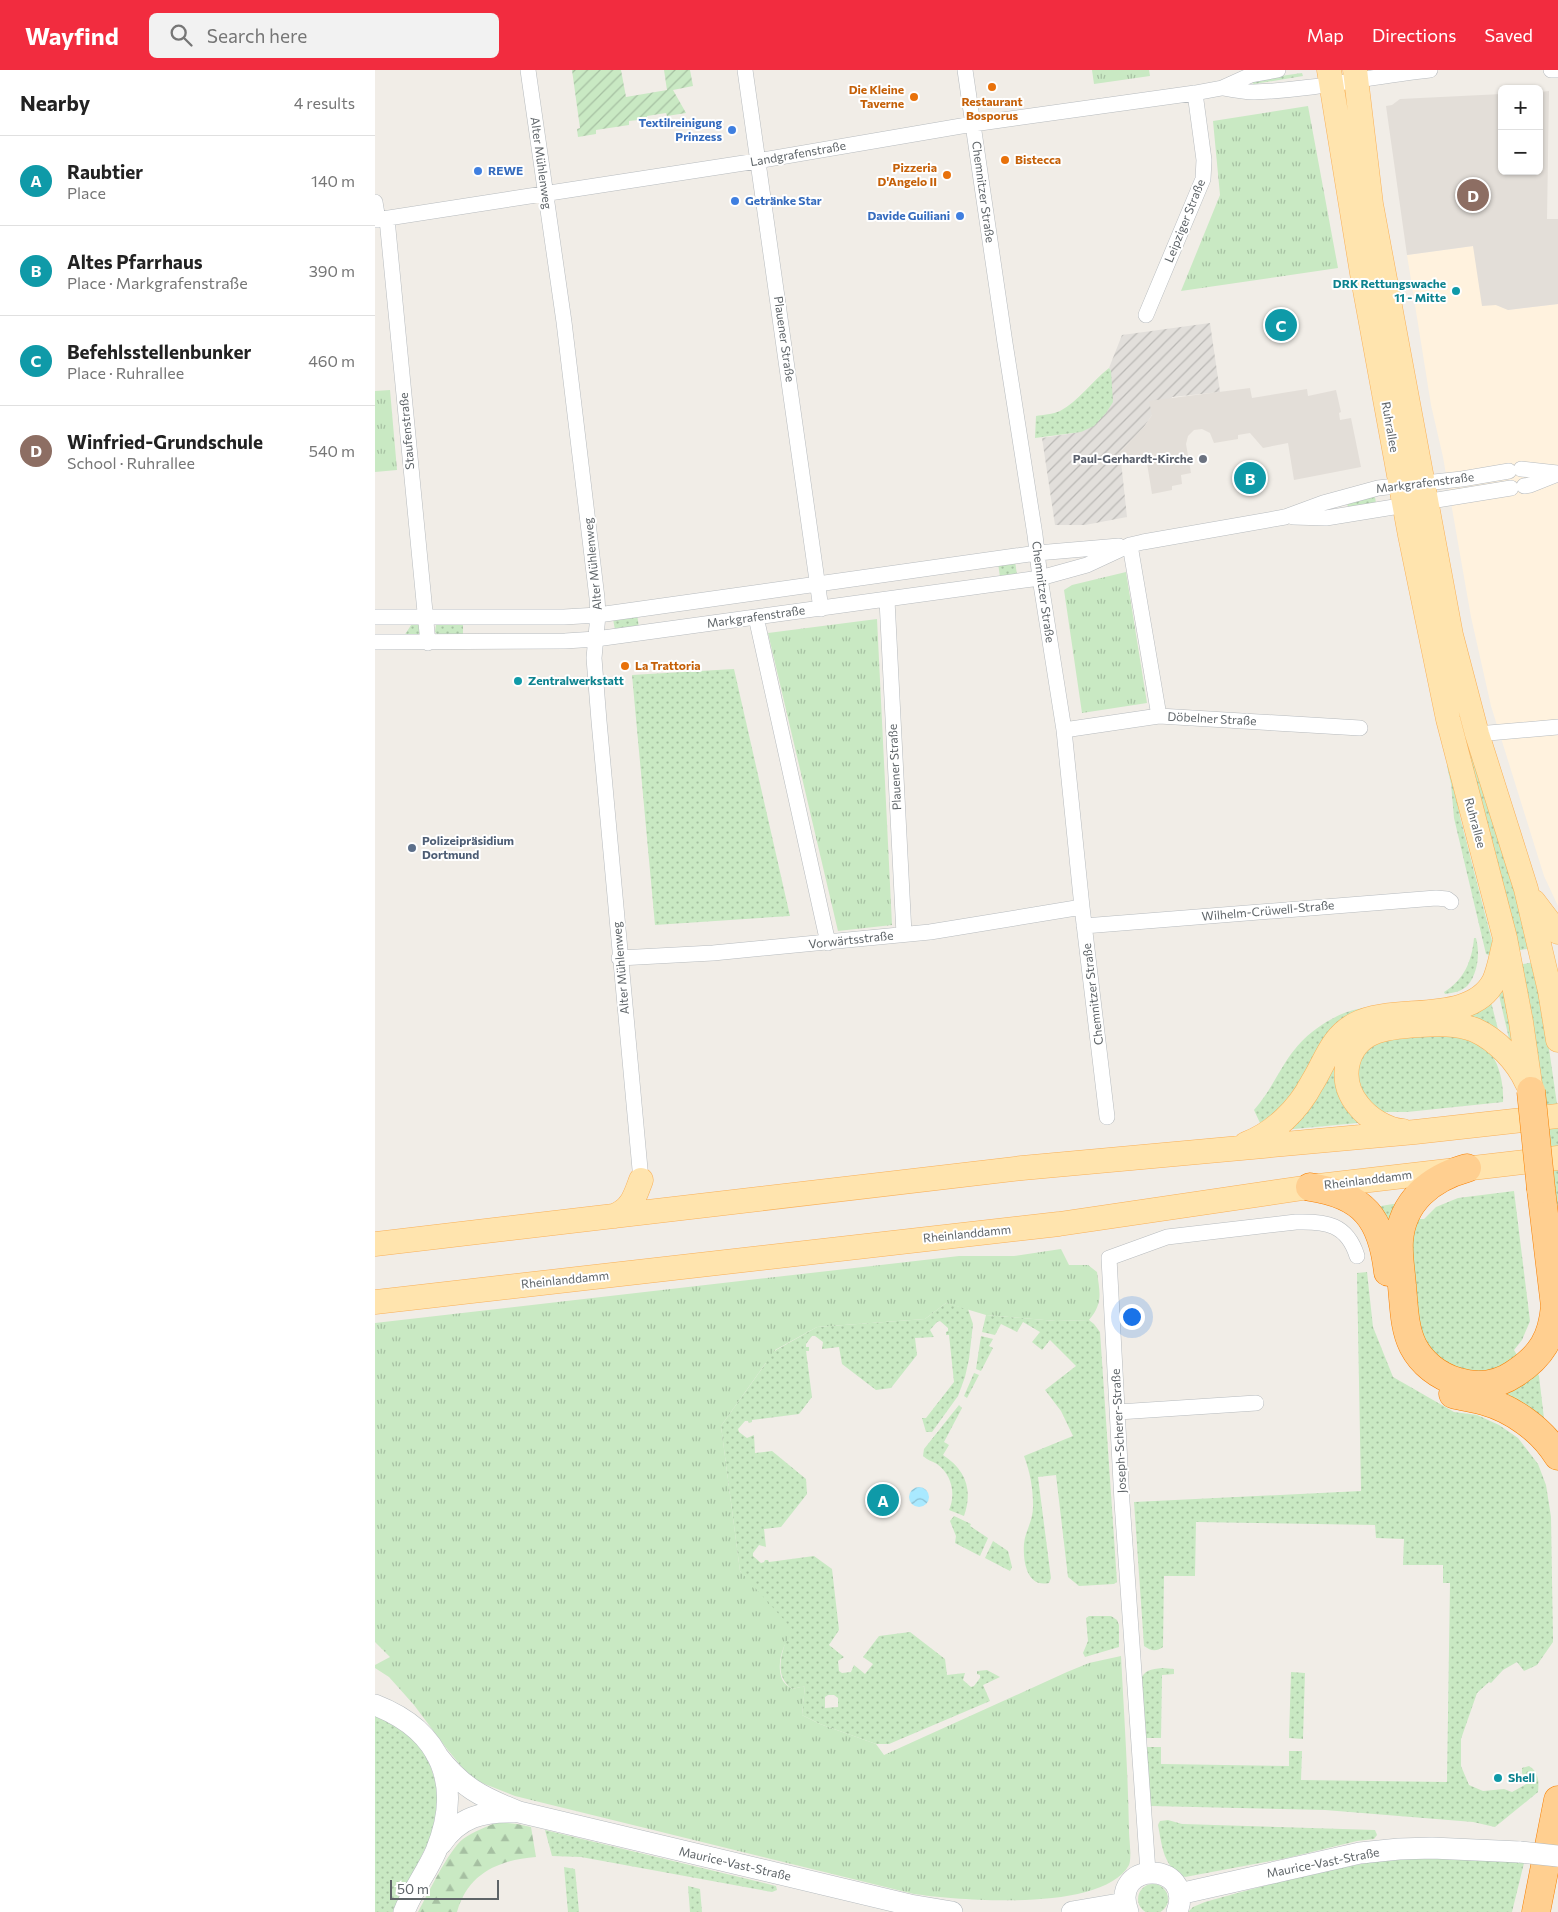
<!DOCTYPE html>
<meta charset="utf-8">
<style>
:root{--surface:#fff;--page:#f2f2f2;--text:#222;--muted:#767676;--line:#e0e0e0;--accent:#f22c3f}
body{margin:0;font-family:Commissioner,sans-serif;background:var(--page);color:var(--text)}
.controls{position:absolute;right:15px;top:15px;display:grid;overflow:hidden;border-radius:8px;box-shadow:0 1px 4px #0004}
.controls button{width:45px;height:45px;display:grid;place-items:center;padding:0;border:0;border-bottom:1px solid var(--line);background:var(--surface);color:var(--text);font:25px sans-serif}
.scale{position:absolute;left:15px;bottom:12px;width:109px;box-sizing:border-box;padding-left:5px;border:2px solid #5e6468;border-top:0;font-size:14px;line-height:18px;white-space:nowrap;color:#5e6468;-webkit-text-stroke:4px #fff;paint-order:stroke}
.you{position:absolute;left:756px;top:1246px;width:18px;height:18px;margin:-12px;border:4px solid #fff;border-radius:50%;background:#1a73e8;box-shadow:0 0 0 8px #1a73e833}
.badge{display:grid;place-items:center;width:32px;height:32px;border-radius:50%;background:var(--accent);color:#fff;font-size:16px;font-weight:700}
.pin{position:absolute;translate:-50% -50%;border:2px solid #fff;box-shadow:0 1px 5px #0006}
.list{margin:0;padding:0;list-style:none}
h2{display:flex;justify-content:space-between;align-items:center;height:65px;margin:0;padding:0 20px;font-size:21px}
h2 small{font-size:16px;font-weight:400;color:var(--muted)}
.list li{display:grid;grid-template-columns:32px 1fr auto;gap:15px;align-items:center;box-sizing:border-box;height:90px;padding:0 20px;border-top:1px solid var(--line)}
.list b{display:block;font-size:19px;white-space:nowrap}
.list p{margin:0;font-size:16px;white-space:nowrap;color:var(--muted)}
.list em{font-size:16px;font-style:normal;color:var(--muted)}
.icon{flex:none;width:28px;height:28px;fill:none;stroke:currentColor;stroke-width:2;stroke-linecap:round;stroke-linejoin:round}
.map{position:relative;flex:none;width:1183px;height:1842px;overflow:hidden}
header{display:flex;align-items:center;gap:30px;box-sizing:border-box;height:70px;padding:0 25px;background:var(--accent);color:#fff}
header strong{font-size:24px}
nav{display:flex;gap:28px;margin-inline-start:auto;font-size:18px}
.search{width:350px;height:45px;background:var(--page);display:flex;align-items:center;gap:12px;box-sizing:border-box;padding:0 18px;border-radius:8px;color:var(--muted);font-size:19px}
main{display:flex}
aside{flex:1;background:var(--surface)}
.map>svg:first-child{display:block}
.commercial{fill:#fff2de}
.industrial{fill:url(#industrial-furrows)}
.education{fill:#e3ded8}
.grass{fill:url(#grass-dots);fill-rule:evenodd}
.forest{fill:url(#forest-firs)}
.park{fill:url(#park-tufts)}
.garden{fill:url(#garden-furrows)}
.water{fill:url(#water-waves)}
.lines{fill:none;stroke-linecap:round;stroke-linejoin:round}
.street-casing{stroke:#b7bbbe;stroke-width:16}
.secondary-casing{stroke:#b5bbbf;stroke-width:22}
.primary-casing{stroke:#f9b058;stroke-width:25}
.highway-casing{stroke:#f87f00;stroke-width:29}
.street{stroke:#fff;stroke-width:15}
.secondary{stroke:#fff;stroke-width:21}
.primary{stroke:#ffe4ae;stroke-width:24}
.highway{stroke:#ffcf90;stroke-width:28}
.secondary-bridge-casing{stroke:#b5bbbf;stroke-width:22;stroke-linecap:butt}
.highway-bridge-casing{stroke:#f87f00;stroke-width:29;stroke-linecap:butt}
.secondary-bridge{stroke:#fff;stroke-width:21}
.highway-bridge{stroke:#ffcf90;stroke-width:28}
.food-dot{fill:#e8710a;stroke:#fff;stroke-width:2}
.shop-dot{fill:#3f7fe0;stroke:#fff;stroke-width:2}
.culture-dot{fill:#0f9aa8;stroke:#fff;stroke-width:2}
.worship-dot{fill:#6b7280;stroke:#fff;stroke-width:2}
.service-dot{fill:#5c6f8a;stroke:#fff;stroke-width:2}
.labels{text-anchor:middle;stroke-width:4;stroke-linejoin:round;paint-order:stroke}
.food-label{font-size:12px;font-weight:bold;fill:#c56008;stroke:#fff;text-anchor:end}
.shop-label{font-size:12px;font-weight:bold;fill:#366cbe;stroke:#fff;text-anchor:end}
.street-label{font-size:12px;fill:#5e6468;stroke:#fff}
.culture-label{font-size:12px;font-weight:bold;fill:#0d838f;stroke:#fff;text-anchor:start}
.worship-label{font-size:12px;font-weight:bold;fill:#5b616d;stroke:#fff;text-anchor:end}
.service-label{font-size:12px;font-weight:bold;fill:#4e5e75;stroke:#fff;text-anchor:start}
</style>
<header>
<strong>Wayfind</strong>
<div class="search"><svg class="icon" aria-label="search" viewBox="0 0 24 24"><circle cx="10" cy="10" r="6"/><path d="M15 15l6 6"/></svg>Search here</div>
<nav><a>Map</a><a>Directions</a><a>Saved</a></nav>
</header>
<main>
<aside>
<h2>Nearby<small>4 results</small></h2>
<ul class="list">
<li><span class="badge" style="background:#0f9aa8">A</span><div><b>Raubtier</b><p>Place</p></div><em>140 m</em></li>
<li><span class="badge" style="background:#0f9aa8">B</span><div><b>Altes Pfarrhaus</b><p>Place · Markgrafenstraße</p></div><em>390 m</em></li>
<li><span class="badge" style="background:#0f9aa8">C</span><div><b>Befehlsstellenbunker</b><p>Place · Ruhrallee</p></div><em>460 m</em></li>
<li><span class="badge" style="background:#8d6e63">D</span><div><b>Winfried-Grundschule</b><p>School · Ruhrallee</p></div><em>540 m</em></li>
</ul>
</aside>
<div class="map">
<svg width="1183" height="1842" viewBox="0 0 1183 1842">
<defs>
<pattern id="industrial-furrows" width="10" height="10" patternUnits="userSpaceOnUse" patternTransform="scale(1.25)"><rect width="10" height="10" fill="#e2dfdb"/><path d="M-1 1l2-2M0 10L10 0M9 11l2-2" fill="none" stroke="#bab8b5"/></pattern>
<pattern id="grass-dots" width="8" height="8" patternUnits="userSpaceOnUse" patternTransform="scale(1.25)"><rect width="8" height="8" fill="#c9e9c3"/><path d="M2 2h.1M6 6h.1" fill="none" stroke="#a6c0a2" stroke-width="1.8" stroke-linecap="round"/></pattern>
<pattern id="forest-firs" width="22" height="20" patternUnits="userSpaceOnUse" patternTransform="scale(1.25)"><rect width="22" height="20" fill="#c9e9c3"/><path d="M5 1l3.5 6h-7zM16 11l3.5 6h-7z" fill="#a6c0a2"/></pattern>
<pattern id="park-tufts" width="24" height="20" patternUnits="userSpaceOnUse" patternTransform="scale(1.25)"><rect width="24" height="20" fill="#c9e9c3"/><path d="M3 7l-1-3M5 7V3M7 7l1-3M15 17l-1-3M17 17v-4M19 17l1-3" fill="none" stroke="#a6c0a2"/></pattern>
<pattern id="garden-furrows" width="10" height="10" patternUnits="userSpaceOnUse" patternTransform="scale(1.25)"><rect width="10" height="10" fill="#c9e9c3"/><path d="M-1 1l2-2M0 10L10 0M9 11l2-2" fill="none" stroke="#a6c0a2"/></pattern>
<pattern id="water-waves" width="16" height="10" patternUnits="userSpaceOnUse" patternTransform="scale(1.25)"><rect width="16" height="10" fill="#a9e9ff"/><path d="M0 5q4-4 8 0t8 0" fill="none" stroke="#8dc0d2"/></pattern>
</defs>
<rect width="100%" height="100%" fill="#f1ede7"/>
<path class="commercial" d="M1098 176 1121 235 1133 240 1183 234V836L1169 806 1116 636 1096 547 1068 387 1056 335 1032 185Z"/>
<path class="industrial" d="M835 253 845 322 797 327 777 345 769 357 745 382 752 447 710 455H680L667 368 706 362 736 301 734 298 747 265Z"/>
<path class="education" d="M1174 21 1172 149H1183V234L1133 240 1121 235 1107 236 1098 176 1032 185 1011 36 1017 35 1025 29 1127 24V101H1164V22Z
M875 318 877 328 932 319 933 326 961 320 966 342 964 343 965 350 976 348 986 397 919 410 913 373 888 378 875 363 863 365V369L839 373 835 363 827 359 819 360 813 366 811 374 816 403 806 405 807 414 797 416V420L777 424 771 387 746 390 745 382 769 357 777 345 774 331Z"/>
<path class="grass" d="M927 3 928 6 879 14 877 13 878 10Z
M734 298 736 301 738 332 731 343 719 356 706 362 660 368 661 346C668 345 678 344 685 341 703 332 717 311 734 298Z
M1000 427 1001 433 973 437 972 432Z
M640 491 642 505 625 507 623 493Z
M262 544 264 558 240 560 238 549Z
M38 552H42L45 555 44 565 29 566Z
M88 552V566L63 565 60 562 61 555 62 553Z
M359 599 415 846 280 855 257 605Z
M1096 670 1156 878 1141 881 1086 671Z
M1076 695 1085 747 1117 871V886L1111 884 1079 748 1076 714 1072 696Z
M1099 868H1101C1105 883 1103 903 1093 915 1088 921 1078 923 1070 924L1069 922C1089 910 1097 891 1099 868Z
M1159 892 1170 951 1183 1041V1177L1144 895Z
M1128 907 1140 985 1135 973 1123 921Z
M1102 917 1104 919C1072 945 1018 931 980 947 952 959 945 990 930 1013 918 1031 902 1041 885 1053L879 1040C903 1013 909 982 941 959 953 950 968 942 983 939 1023 930 1066 941 1102 917Z
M1116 932 1125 967 1090 943Z
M1085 962C1094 968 1104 973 1112 980 1125 991 1129 1017 1128 1032L1032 1042H1006L982 1021 981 993 1000 968Z
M968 987 993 1052 898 1061 954 992Z
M1139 1121 1155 1251 1147 1270 1139 1280 1142 1285 1127 1297 1108 1302 1086 1300 1064 1291 1050 1277 1043 1257 1036 1165 1043 1149H1049L1061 1137 1083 1128Z
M1024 1133 1016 1158 1000 1137Z
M992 1202 998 1257 1018 1307 1079 1342 1102 1345 1124 1355 1143 1368 1163 1394 1171 1415 1176 1447 1178 1572 1162 1595 1149 1601 1142 1592 1128 1600 1116 1613 1114 1612 1102 1623 1086 1669V1696L1094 1715 1108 1721 1129 1719 1137 1722 1153 1713 1147 1703V1698L1154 1696C1164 1702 1164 1712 1163 1722L1120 1757 1098 1752 950 1740 776 1736 771 1704 769 1677H786V1694L914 1696V1681H927L926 1710 1072 1712 1075 1513H1068V1495H1028L1029 1469 1001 1468 1000 1455 821 1452 820 1506H789L788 1577C781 1582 776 1581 769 1576L759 1432 986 1421 982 1203Z
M571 1233 593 1239 598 1254 594 1289 590 1307 583 1326 557 1362H551L547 1348H551L579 1312 574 1265H571V1262L573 1261V1258L565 1251 562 1252 555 1260 559 1267 540 1268 542 1285 516 1318 501 1320 467 1294 464 1277 447 1279 448 1272 440 1266H437L431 1274V1277H434V1281H431L437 1327 424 1344 377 1350V1352L374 1353 373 1351H370L363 1359 364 1362 372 1368 379 1365 380 1383 397 1381 431 1409 432 1424 406 1457 389 1459 391 1477 384 1475 378 1483V1486L386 1493 389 1492 390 1490H393L394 1492 439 1486 457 1499 464 1560 454 1575 469 1587 463 1591 464 1601 467 1603 476 1602 479 1595 490 1604 498 1594 488 1587 504 1566 535 1562 570 1589 572 1605 590 1603 588 1610 596 1617 599 1616 605 1608V1605L602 1604V1601L612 1600 625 1607 608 1615 615 1631 514 1674H501L445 1654 427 1645 430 1616 417 1619C399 1606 406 1586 412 1567L365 1501 346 1356 391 1293 385 1289 442 1257 550 1249ZM453 1625H459L463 1628V1637L450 1638V1627Z
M611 1245 681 1251 714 1250 719 1254 725 1262 742 1512 739 1514 704 1516 693 1507 681 1405 663 1407 675 1501 676 1508 674 1513C651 1518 648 1490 649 1474 650 1461 658 1452 658 1436 658 1418 655 1402 649 1386L698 1366 686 1341 670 1320 701 1296 675 1270 667 1280 657 1272 665 1262 648 1252 642 1262 626 1254 620 1265 607 1262Z
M606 1266 618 1269 614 1276 618 1278 606 1301 601 1299Z
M1161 1299 1164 1306 1170 1357 1122 1323Z
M599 1303 604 1305 592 1328 589 1326Z
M584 1335 587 1338 569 1372 574 1375 568 1385C591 1400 598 1420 589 1446L574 1440C581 1424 577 1405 562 1394 557 1391 552 1390 548 1386L549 1379Z
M579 1446 596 1454 595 1456 613 1468 605 1486 580 1473 581 1466 575 1451Z
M618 1471 633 1481 637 1497 635 1501 610 1488Z
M714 1546H736L742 1550 744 1555V1577L710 1587 708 1583 713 1571 711 1548Z
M787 1598 799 1599V1604L787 1605 786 1668H769L765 1611C769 1600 776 1599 787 1598Z
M916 1602 930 1603 928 1669 914 1668Z
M0 1643 17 1650 51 1683 63 1719V1743L59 1761 18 1842H0Z
M793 1750 807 1754 1000 1760 1002 1765 999 1769 982 1771 912 1788 810 1807C788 1798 787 1775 783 1755L785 1751Z
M170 1760 401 1816 402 1820 397 1822 206 1787 177 1786Z
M1069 1787 1149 1793 1137 1842H813L818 1837 830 1832C883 1817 938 1802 992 1793 1018 1789 1043 1788 1069 1787Z
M189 1797 200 1799 204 1842H193Z
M763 1829a15 15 0 1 1 30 0a15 15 0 1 1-30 0Z
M313 1816 325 1819 327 1842H315Z"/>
<path class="forest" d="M123 1752 142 1754 156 1757 161 1787C124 1790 93 1803 82 1842H43C53 1824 73 1781 88 1769 99 1761 111 1757 123 1752Z"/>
<path class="park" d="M717 0H774L775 6 719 14Z
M933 36 963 198 806 221 845 125 838 51Z
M15 320 22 400 0 402V321Z
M751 502 772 633 707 643 689 520 697 515Z
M502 549 517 855 463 861 393 563Z
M686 1179 694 1195H713L722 1202C725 1224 728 1233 714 1250L681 1251 611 1245 571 1233 550 1249 442 1257 400 1280 346 1356 365 1501 419 1561C408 1572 400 1596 408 1611 410 1614 414 1617 417 1619L430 1616 427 1645 445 1654 501 1674 509 1685 692 1602 714 1593 746 1586C749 1644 753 1702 754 1761 754 1768 757 1788 754 1795 728 1842 589 1831 539 1824L140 1726 97 1709 72 1679 39 1635 14 1607 0 1598V1595L15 1587 0 1572V1253L584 1186H639Z"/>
<path class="garden" d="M197 0H246L251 27 292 20 289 0H315L318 16 298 20 311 43 292 46 291 43 272 46V49L254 51V55L221 60V64L203 67 202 59 205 58Z"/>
<path class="water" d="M534 1427a10 10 0 1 1 20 0a10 10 0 1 1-20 0Z"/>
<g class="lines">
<g class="street-casing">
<path id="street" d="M153 0 189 252 222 528 223 545 219 588 224 651 266 1110
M370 0 446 539
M590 0 630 273 660 465 665 508 689 660 707 837 732 1047
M1176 0H1183
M848 18C858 20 869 22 879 22 938 20 996 6 1055 0
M0 132 3 150
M12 149 53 573
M0 150 382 91 598 54 820 23 847 18 876 5 903 0
M771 245 828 109 829 90 820 23
M1146 399 1183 403
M1149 416 1155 415 1183 404
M918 447 951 448 1136 418
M755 475 784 646
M512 530 529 864
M0 547H189L223 545 662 483 744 476
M381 547 453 873
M0 572 190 571 221 569 665 508 712 495 755 475 768 472 910 447 948 433 1003 418 1087 409 1134 401
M689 660 784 646 985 658
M1102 664 1183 657
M709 856 1061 828 1072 829 1076 832
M244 888 338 883 555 862 707 837
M743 1342 881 1333
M773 1802 747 1432 734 1188 792 1167 921 1152C951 1151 972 1154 982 1186"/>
</g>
<g class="secondary-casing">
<path id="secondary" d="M0 1635C67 1661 88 1715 61 1781 52 1802 37 1821 29 1842
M61 1684C86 1717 106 1727 144 1742L535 1835 577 1842
M66 1774C84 1747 108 1741 139 1742
M804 1824 985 1783 1024 1779 1057 1778 1145 1782
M697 1842 750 1833
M753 1842C733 1790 821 1790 802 1842"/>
</g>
<g class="primary-casing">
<path id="primary" d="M954 0 988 209 1035 465 1073 649 1130 868 1146 952 1156 1021
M980 0 996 134 1076 565 1102 664 1151 819 1175 921 1183 970
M1159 832 1178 857 1183 862
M1028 1061C1011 1060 993 1048 983 1035 974 1024 970 1011 972 997 978 959 1013 957 1044 955 1062 954 1082 953 1100 960 1122 970 1142 991 1152 1013
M871 1074C899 1063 923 1040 937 1013 951 991 956 967 981 954 1019 934 1096 956 1119 911 1124 900 1126 887 1129 875
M239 1146C257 1139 260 1126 266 1110
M0 1174 647 1098 1040 1062 1183 1046
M0 1232 684 1154 935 1117 1183 1088"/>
</g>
<g class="highway-casing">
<path id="highway" d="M1092 1098C1056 1108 1027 1131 1024 1171 1023 1186 1026 1201 1027 1216 1029 1236 1029 1258 1038 1276 1056 1311 1105 1327 1139 1304 1167 1286 1177 1268 1180 1236
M935 1117C989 1125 1007 1149 1013 1202
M1166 1119 1182 1253
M1078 1324C1088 1327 1099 1328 1109 1331 1138 1339 1167 1360 1183 1386
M1161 1842 1183 1730"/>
</g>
<use href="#street" class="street"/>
<use href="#secondary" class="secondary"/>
<use href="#primary" class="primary"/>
<use href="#highway" class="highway"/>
<g class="secondary-bridge-casing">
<path id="secondary-bridge" d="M1145 1782 1183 1786"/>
</g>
<g class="highway-bridge-casing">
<path id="highway-bridge" d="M1156 1021 1166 1119"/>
</g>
<use href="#secondary-bridge" class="secondary-bridge"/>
<use href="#highway-bridge" class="highway-bridge"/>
</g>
<g class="food-dot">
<circle cx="617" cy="17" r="5"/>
<circle cx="539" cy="27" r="5"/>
<circle cx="630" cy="90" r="5"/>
<circle cx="572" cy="105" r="5"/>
<circle cx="250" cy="596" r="5"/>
</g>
<g class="shop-dot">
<circle cx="357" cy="60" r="5"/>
<circle cx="103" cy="101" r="5"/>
<circle cx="360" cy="131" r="5"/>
<circle cx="585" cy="146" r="5"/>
</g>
<g class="culture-dot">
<circle cx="1081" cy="221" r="5"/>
<circle cx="143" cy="611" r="5"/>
<circle cx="1123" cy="1708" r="5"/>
</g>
<circle class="worship-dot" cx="828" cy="389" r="5"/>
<circle class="service-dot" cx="37" cy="778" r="5"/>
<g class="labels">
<g class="food-label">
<text x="529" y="24">Die Kleine<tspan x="529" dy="14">Taverne</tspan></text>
<text x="617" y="36" text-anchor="middle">Restaurant<tspan x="617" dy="14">Bosporus</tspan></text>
<text x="640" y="94" text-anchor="start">Bistecca</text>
<text x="562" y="102">Pizzeria<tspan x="562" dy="14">D'Angelo II</tspan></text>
<text x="260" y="600" text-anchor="start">La Trattoria</text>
</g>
<g class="shop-label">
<text x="347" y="57">Textilreinigung<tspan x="347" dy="14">Prinzess</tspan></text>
<text x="113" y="105" text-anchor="start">REWE</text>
<text x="370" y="135" text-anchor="start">Getränke Star</text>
<text x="575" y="150">Davide Guiliani</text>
</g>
<g class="street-label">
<text transform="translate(423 84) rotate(-10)" y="4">Landgrafenstraße</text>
<text transform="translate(166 93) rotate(82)" y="4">Alter Mühlenweg</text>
<text transform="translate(608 122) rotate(82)" y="4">Chemnitzer Straße</text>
<text transform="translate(810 151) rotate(-68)" y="4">Leipziger Straße</text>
<text transform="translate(409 269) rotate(82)" y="4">Plauener Straße</text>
<text transform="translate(1015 357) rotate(80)" y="4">Ruhrallee</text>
<text transform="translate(32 361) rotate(-95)" y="4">Staufenstraße</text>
<text transform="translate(1050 413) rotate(-7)" y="4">Markgrafenstraße</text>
<text transform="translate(218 494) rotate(-96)" y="4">Alter Mühlenweg</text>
<text transform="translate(668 522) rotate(82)" y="4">Chemnitzer Straße</text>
<text transform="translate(381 547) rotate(-8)" y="4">Markgrafenstraße</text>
<text transform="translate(837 649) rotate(3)" y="4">Döbelner Straße</text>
<text transform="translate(520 697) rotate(-93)" y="4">Plauener Straße</text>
<text transform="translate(1100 753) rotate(75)" y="4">Ruhrallee</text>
<text transform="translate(893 841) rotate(-5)" y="4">Wilhelm-Crüwell-Straße</text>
<text transform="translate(476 870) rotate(-6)" y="4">Vorwärtsstraße</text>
<text transform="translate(246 898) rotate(-95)" y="4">Alter Mühlenweg</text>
<text transform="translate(718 924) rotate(-97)" y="4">Chemnitzer Straße</text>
<text transform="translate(993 1110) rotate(-7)" y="4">Rheinlanddamm</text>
<text transform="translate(592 1164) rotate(-6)" y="4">Rheinlanddamm</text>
<text transform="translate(190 1210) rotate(-6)" y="4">Rheinlanddamm</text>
<text transform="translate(744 1361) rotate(-93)" y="4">Joseph-Scherer-Straße</text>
<text transform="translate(948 1793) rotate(-11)" y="4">Maurice-Vast-Straße</text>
<text transform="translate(360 1794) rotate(13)" y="4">Maurice-Vast-Straße</text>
</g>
<g class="culture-label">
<text x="1071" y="218" text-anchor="end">DRK Rettungswache<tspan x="1071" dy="14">11 - Mitte</tspan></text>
<text x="153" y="615">Zentralwerkstatt</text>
<text x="1133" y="1712">Shell</text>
</g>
<g class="worship-label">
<text x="818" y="393">Paul-Gerhardt-Kirche</text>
</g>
<g class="service-label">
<text x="47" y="775">Polizeipräsidium<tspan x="47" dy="14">Dortmund</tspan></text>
</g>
</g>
</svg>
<div class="controls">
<button>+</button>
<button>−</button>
</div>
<div class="scale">50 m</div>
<div class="you"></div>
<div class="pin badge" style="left:508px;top:1430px;background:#0f9aa8">A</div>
<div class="pin badge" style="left:875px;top:408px;background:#0f9aa8">B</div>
<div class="pin badge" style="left:906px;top:255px;background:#0f9aa8">C</div>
<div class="pin badge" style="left:1098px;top:125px;background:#8d6e63">D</div>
</div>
</main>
